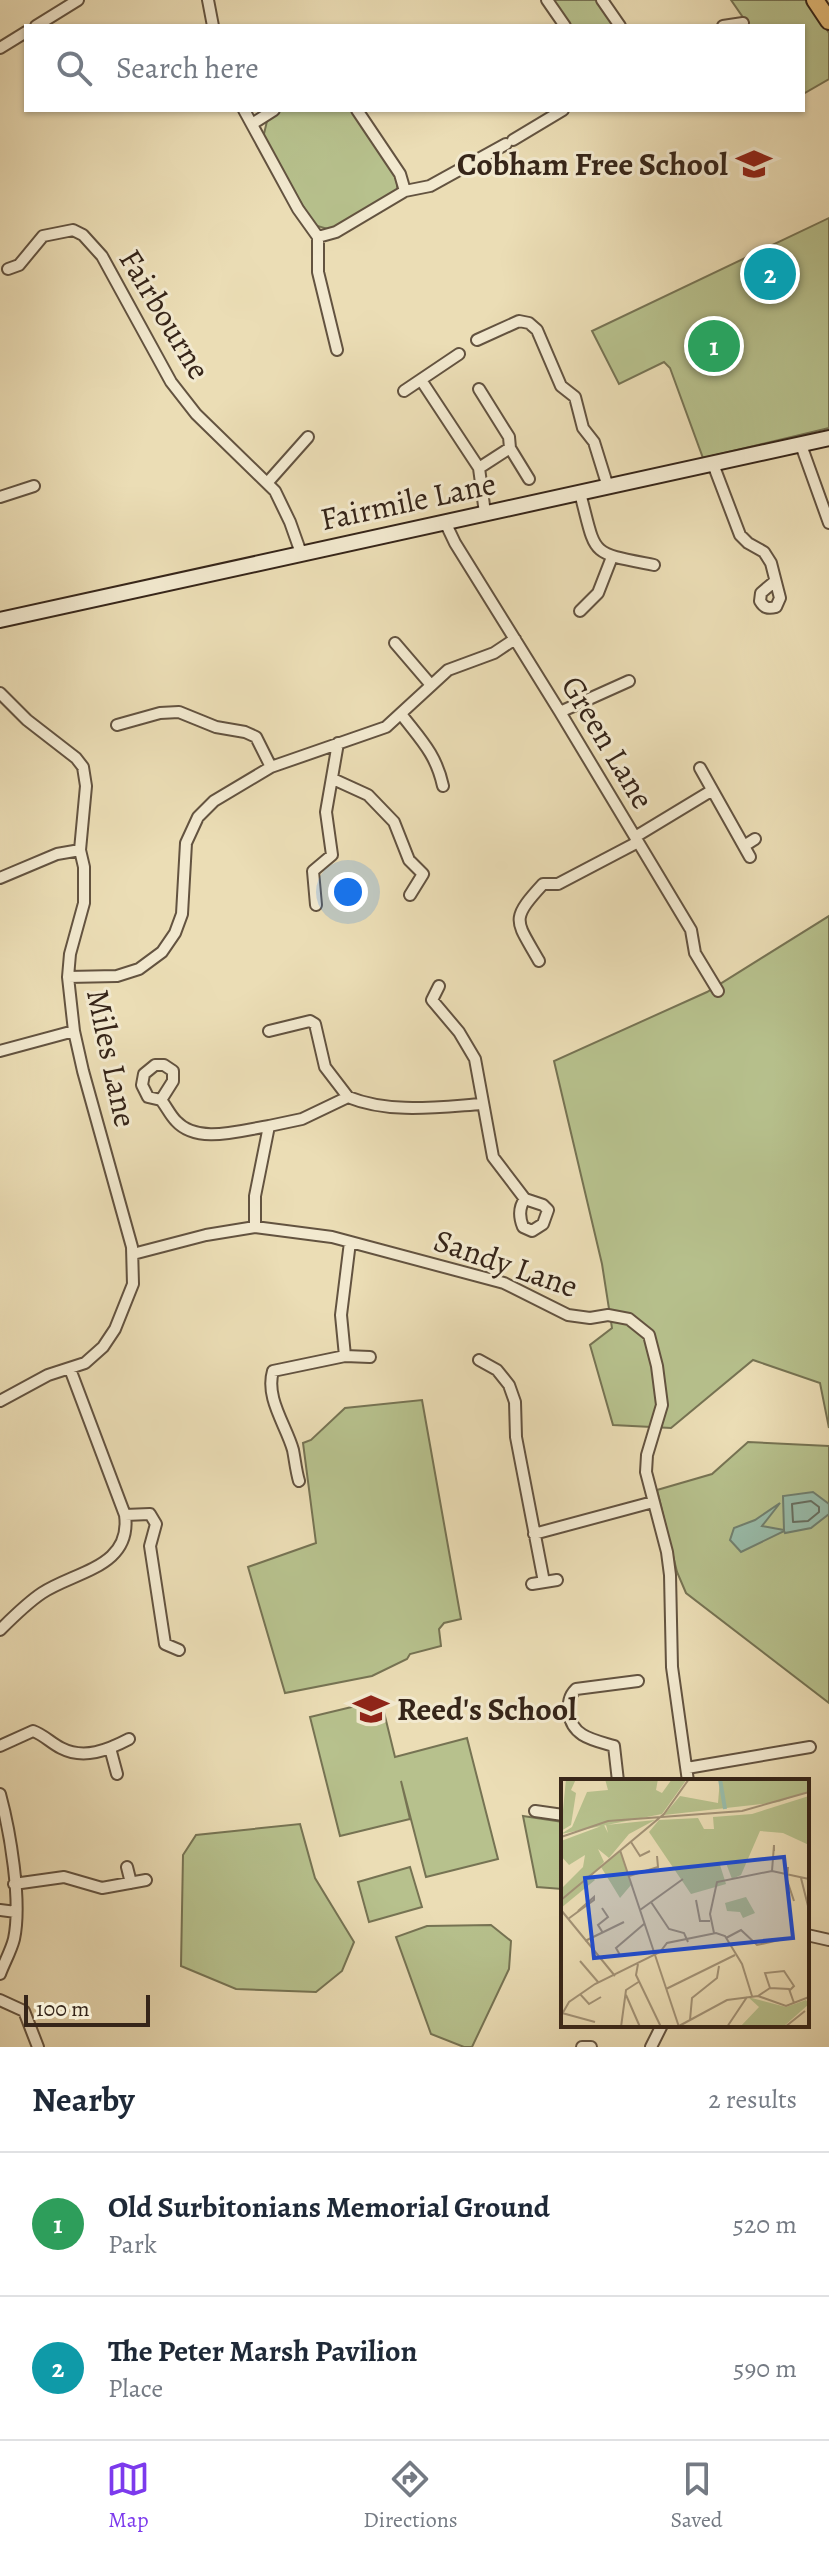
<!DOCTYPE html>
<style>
:root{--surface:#fff;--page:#f6f6f7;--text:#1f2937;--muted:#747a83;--line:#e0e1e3;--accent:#7c3aed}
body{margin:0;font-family:Alegreya,serif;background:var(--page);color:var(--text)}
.scale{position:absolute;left:24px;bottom:20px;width:126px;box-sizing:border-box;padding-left:8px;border:4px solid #362519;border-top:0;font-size:22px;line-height:28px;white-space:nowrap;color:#362519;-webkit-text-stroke:6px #f2e9cf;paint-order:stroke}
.you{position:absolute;left:348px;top:892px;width:28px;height:28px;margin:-20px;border:6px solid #fff;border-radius:50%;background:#1a73e8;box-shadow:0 0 0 12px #1a73e833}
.badge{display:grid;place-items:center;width:52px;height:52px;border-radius:50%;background:var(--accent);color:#fff;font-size:26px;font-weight:700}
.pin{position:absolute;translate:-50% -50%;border:4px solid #fff;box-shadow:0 2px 8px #0006}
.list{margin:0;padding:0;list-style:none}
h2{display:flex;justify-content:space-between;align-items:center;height:104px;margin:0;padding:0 32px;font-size:34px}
h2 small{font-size:26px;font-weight:400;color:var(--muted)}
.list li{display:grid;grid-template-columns:52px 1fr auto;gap:24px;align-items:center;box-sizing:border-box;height:144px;padding:0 32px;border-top:2px solid var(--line)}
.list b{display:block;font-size:30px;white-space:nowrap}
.list p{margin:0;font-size:26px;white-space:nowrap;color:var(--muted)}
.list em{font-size:26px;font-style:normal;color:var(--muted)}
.icon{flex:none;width:44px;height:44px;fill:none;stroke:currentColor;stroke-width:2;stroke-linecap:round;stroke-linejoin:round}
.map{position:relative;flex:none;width:829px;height:2047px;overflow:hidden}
.search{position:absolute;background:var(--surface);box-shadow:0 2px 6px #0004;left:24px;right:24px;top:24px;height:88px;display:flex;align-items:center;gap:20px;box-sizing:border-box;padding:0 28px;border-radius:0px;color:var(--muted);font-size:30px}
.sheet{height:392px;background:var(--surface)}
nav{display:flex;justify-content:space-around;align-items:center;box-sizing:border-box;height:112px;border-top:2px solid var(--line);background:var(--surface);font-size:22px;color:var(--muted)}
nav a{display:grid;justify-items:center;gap:4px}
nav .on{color:var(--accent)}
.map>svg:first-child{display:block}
.green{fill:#b7c18d;stroke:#767353;stroke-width:2}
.water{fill:#99bcaa;stroke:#718070;stroke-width:2}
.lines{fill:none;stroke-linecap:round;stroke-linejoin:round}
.shore{stroke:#687062;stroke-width:2}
.street-casing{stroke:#635340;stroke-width:14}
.secondary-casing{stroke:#362519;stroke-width:18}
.primary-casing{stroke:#362519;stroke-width:20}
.street{stroke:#f2e9cf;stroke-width:10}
.secondary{stroke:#f2e9cf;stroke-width:14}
.primary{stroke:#e6be7a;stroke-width:16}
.labels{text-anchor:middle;stroke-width:6;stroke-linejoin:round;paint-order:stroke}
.poi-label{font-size:32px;font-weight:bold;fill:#362519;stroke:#f2e9cf;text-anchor:end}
.street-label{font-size:32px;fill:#362519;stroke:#f2e9cf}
.inset-river{fill:none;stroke:#99bcaa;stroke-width:4}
.inset-road{fill:none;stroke:#a39377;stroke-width:2}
.view{fill:#1d4ed8;fill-opacity:0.15;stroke:#1d4ed8;stroke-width:4}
.inset-edge{fill:none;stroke:#362519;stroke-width:4}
</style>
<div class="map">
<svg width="829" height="2047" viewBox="0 0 829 2047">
<rect width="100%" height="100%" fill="#ebddb5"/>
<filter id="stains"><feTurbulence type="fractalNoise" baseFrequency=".0025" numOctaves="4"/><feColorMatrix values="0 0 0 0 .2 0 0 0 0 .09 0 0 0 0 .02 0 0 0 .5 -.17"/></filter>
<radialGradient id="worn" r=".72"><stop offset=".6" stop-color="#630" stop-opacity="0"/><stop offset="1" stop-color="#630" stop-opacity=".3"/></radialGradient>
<path class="green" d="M551 0H599L616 26H569Z
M731 0H809L829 33V79L803 94V26H749Z
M281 110H353C367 130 401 168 397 192L331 230 314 225 263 138 267 121Z
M829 218V428L703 458 670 368 664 362 619 384 592 331Z
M829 916V1428L820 1383 753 1360 671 1428 613 1425 590 1345 612 1328 602 1264 554 1061 707 992Z
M422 1400 461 1619 444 1623 439 1629 441 1646 410 1654 407 1659 372 1676 285 1693 248 1567 316 1543 303 1443 311 1440 345 1408Z
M748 1442 829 1446V1703L686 1593 677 1572 657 1490 712 1474Z
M381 1700 395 1757 467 1738 498 1859 426 1877 401 1781 410 1819 340 1836 310 1717Z
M523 1816 563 1822 562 1889 537 1887Z
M300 1824 315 1878 354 1942 342 1971 316 1992 236 1989 181 1966 183 1855 196 1835Z
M410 1867 422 1907 369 1922 358 1882Z
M491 1925 511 1941 509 1969 472 2047H464L431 2034 396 1937 427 1926Z"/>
<path class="water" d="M813 1492 829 1504V1514L811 1528 785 1533 784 1531 741 1552 730 1540 734 1528 755 1520 780 1503 762 1526 784 1530 783 1496Z"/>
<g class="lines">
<path class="shore" d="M811 1501 819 1507V1512L808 1521 793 1522 792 1504Z"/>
<g class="street-casing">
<path id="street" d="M208 0 213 26
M547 0 565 26
M602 0 620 26
M36 26 78 0
M723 26 743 23
M0 48 26 32
M244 110 298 209 318 237V272L337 350
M357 110 400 174 405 191 430 186 506 144
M252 124 274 110
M513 140 563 110
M318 237 336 232 405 191
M8 269 19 265 43 236 73 230 83 235 102 256 171 382 196 414 275 491 290 522 301 553
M477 340 519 321 529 323 537 330 561 386 575 397 583 428 594 442 608 487
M421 380 479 468 485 513
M479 389 509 437 510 448
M404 391 459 354
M801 445 829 523
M713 464 740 535 748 543 764 552 771 563 780 598 776 607C768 609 764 608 760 601L761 593 774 582
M479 468 510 448 529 479
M268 482 308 437
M580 493C597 557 588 552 654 565
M0 497 34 486
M445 522 455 543 560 712 691 930 695 953 718 991
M580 611 598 593 612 557
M395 643 431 685
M0 693 27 720 76 758 83 767 86 786 80 850 84 867V903L70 954 68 977 74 1031 83 1071 132 1247 133 1284 115 1329 103 1347 85 1363 48 1375 0 1401
M560 712 629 681
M401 714C421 740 436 754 443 786
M117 725 160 713 179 712 216 727 245 732 256 737 271 767
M700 768 750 857
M333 779 368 795 394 822 409 860 423 874 410 895
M635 837 711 791
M744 846 755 839
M0 878 57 854 80 850
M316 905 313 871 332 855 326 812 338 743
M539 961C516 920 509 921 543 884H558L638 842
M68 977 117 976 139 969 162 952 175 933 182 914 186 843 198 817 214 801 271 767 386 727 448 670 494 653 515 639
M439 986 432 1000 459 1032 475 1059 493 1157 525 1199 543 1205 548 1210 543 1224 532 1231 523 1227C519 1217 519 1207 525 1199
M269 1031 310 1021 315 1024 325 1067 348 1097
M0 1051 74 1031
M161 1100 173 1081V1071L164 1065H155L144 1074 142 1085 148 1097 161 1100C166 1106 170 1115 176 1121 198 1145 241 1130 269 1126
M255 1227V1196L269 1126 302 1119 348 1097C390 1114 438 1107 482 1104
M133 1254 206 1235 255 1227 332 1237 504 1283 568 1315 590 1318 608 1315 629 1319 649 1335 657 1366 662 1405 647 1455 646 1472 667 1552 670 1575 672 1667 688 1781
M345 1356 341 1315 350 1242
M479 1360 497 1370 509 1385 515 1402 516 1437 544 1582
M299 1481C296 1471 295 1460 293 1450 286 1425 265 1398 273 1371L345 1356 370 1357
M125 1515 150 1514 156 1524 150 1546 165 1644 179 1650
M534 1534 653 1502
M532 1584 557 1580
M0 1630C13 1617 27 1603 42 1593 76 1571 132 1567 125 1515L70 1369
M0 1746 33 1731C44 1735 51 1743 61 1748 84 1760 108 1750 129 1739
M110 1748 117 1774
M687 1768 810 1747
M618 1781 614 1746C594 1740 572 1737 569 1713 568 1703 569 1696 576 1689L638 1681
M0 1794C10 1831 22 1901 14 1939 11 1951 4 1963 0 1974
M535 1811 563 1815
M127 1867 131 1883
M14 1884 64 1877 102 1888 146 1880
M0 1910 16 1912
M807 1935 829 1940
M0 2000 24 2011 38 2047
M582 2047H591
M651 2047 662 2025"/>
</g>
<g class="secondary-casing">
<path id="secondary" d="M0 620 829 438"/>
</g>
<g class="primary-casing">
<path id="primary" d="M815 0 829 21"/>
</g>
<use href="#street" class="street"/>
<use href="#secondary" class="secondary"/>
<use href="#primary" class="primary"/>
</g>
<defs>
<g id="school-bare" transform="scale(2.76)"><path d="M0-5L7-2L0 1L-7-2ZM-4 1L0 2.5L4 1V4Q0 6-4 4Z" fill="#8f2418" stroke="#f2e9cf" stroke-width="2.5" paint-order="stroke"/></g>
</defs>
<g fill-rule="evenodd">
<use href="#school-bare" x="754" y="164"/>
<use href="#school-bare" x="371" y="1709"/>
</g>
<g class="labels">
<g class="poi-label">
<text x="728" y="175">Cobham Free School</text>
<text x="397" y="1720" text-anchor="start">Reed's School</text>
</g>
<g class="street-label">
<text transform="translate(165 314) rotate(59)" y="11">Fairbourne</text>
<text transform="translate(408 501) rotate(-12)" y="11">Fairmile Lane</text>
<text transform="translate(608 742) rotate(59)" y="11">Green Lane</text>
<text transform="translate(112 1058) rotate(78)" y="11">Miles Lane</text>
<text transform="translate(506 1263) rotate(19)" y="11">Sandy Lane</text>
</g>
</g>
<g transform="translate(561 1779)">
<rect width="248" height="248" fill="#ebddb5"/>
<path d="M5 0H15L10 11 15 14 10 46 0 52ZM44 0H97L95 11 101 14 111 0H126L101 35 0 55 11 48 26 13 47 11ZM159 0H248V12L218 23 103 36 119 17 157 24ZM248 17V66L222 54 199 52 180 96 171 100 165 84 159 86 165 105 130 115 88 53 98 41 137 39 143 50H153L152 38 191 35ZM94 41 68 55 48 79 37 70 43 83 31 96 34 101 0 129V110L22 88 24 76 8 86 0 77V62L43 46 47 54 45 46ZM59 72 70 106 59 119 40 88ZM185 118 194 134 182 139 179 133 166 132 164 124ZM187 218 225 228 245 221 248 225 222 248H179L198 228Z" fill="#b7c18d"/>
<path class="inset-river" d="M159 0 164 30"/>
<path class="inset-road" d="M0 58 47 42 181 32 248 13M70 63 79 77 89 72M59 71 118 248M227 88 226 101 233 122M211 92 213 66V72M68 97 97 88 96 77M240 99 248 131M0 121 103 35 128 0M135 121 139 142H149M90 123 108 150 123 154 127 163M41 129 47 138 37 146 42 154M0 131 54 197M79 131 122 100M7 140 33 121V118L17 132M153 154 149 135 156 103 211 92 248 100M165 159 180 151 196 166 227 159M24 162 63 143M59 176 55 169 83 145M19 182 37 203M77 185 75 196 100 248M209 209 204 194 223 192 233 207 229 211M105 210 174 176M19 215 28 225 40 218M65 216 79 248M197 217 209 209 228 210 233 224M1 234 34 243M0 237 8 223 34 205 99 173 106 164 155 154 164 157 181 185 191 217M129 241 131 219 156 199 158 187M118 247 166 221 197 217 225 227 248 218M60 248 65 211 79 202M166 248 186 218M224 248 244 232"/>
<path class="view" d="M223 78 232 159 33 179 24 99Z"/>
<rect width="248" height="248" class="inset-edge"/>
</g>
<rect width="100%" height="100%" filter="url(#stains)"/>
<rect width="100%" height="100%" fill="url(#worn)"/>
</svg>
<div class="scale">100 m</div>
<div class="you"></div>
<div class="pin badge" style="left:714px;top:346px;background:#2e9e5b">1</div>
<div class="pin badge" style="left:770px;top:274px;background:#0f9aa8">2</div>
<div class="search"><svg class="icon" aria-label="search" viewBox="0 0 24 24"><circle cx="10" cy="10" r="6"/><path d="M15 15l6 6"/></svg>Search here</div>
</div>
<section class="sheet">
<h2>Nearby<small>2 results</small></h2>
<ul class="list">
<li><span class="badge" style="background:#2e9e5b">1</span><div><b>Old Surbitonians Memorial Ground</b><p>Park</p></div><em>520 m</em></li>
<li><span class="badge" style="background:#0f9aa8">2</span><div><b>The Peter Marsh Pavilion</b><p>Place</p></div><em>590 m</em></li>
</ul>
</section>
<nav>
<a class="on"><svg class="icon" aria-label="map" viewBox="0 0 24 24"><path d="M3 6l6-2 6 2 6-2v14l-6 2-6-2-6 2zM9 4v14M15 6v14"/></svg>Map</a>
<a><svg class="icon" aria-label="directions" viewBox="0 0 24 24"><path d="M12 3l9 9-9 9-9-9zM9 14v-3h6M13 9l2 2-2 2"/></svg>Directions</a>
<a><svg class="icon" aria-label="saved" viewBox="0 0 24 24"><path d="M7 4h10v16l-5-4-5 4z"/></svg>Saved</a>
</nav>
